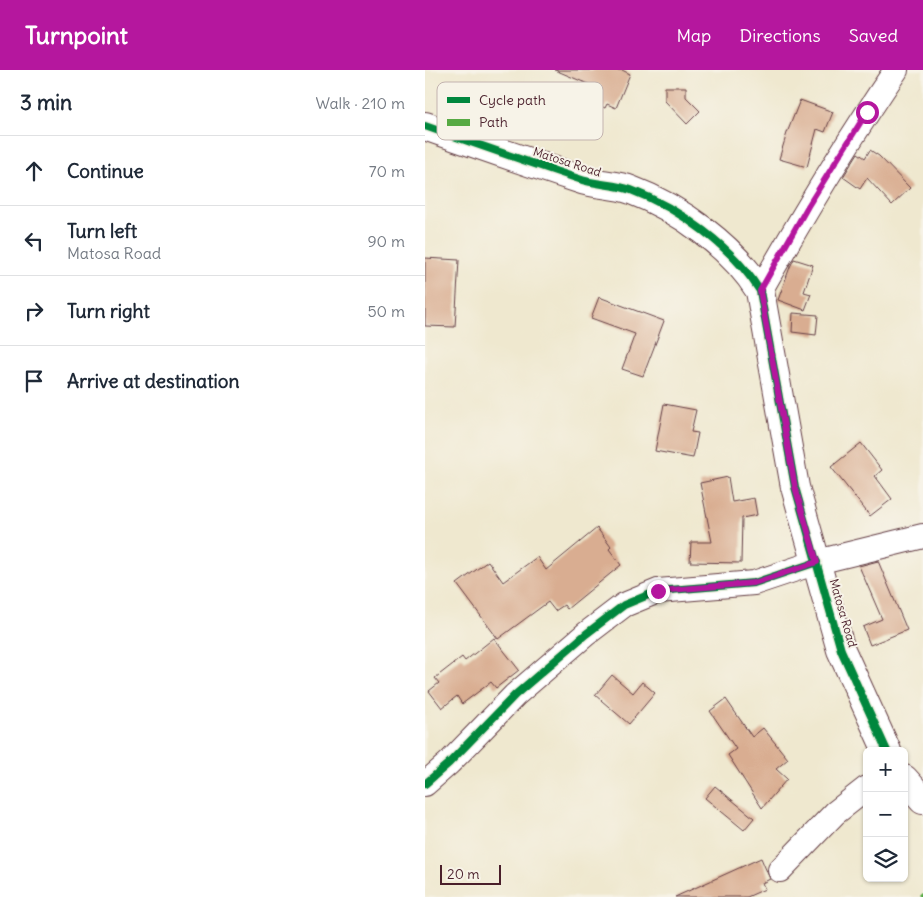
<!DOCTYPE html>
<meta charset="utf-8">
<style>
:root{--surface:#fff;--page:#f2f2f3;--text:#1f2937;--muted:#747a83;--line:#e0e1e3;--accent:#b5179e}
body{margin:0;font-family:Delius,sans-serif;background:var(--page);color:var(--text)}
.controls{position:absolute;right:15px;bottom:15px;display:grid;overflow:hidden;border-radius:8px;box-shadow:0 1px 4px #0004}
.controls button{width:45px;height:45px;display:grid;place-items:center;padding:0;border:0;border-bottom:1px solid var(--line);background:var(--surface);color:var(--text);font:25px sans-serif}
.scale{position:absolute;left:15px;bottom:12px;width:61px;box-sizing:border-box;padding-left:5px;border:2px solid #4a1f2b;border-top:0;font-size:14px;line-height:18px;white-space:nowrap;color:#4a1f2b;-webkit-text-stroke:4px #f7f3e8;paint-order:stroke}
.stop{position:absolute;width:15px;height:15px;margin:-11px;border:4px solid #b5179e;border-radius:50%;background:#fff}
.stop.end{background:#b5179e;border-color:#fff;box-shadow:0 1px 5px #0008}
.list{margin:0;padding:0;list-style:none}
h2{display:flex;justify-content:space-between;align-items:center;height:65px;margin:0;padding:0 20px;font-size:21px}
h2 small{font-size:16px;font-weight:400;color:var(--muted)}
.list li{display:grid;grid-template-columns:32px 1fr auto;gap:15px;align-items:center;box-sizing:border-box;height:70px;padding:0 20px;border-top:1px solid var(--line)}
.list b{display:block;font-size:19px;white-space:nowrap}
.list p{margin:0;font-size:16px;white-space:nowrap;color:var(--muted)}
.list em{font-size:16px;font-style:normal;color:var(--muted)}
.icon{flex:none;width:28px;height:28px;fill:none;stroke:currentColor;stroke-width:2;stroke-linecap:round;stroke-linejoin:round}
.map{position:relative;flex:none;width:498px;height:827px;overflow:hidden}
header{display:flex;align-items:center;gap:30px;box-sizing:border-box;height:70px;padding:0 25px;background:var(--accent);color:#fff}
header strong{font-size:24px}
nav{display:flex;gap:28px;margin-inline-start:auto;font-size:18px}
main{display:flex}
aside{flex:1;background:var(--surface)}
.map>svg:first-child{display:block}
.building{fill:#d9ad91}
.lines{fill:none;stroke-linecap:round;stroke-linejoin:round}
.minor-casing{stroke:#633d44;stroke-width:26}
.tertiary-casing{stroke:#633d44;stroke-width:30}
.minor{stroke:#fff;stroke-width:24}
.tertiary{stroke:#fff;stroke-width:28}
.quiet{stroke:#57aa44;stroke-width:6;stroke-dasharray:12 6;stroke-linecap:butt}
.cycleway-casing{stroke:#f7f3e8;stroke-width:11}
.cycleway{stroke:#00873e;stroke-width:8}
.route{stroke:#b5179e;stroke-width:6}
.labels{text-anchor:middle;stroke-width:4;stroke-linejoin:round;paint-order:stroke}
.street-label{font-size:12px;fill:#4a1f2b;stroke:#f7f3e8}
.key{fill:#f7f3e8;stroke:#c3b3af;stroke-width:1}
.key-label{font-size:14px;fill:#4a1f2b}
</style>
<header>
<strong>Turnpoint</strong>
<nav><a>Map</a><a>Directions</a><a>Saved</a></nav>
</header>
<main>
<aside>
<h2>3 min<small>Walk · 210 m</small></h2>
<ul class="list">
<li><svg class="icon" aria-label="ahead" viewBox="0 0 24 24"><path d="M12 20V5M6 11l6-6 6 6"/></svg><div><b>Continue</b></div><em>70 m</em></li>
<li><svg class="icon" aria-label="left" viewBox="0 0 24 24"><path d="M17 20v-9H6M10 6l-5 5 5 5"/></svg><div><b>Turn left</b><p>Matosa Road</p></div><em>90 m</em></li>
<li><svg class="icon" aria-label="right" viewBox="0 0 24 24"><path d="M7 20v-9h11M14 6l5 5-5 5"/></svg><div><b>Turn right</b></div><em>50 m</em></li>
<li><svg class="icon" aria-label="arrive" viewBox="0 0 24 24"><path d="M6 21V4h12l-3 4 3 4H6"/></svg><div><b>Arrive at destination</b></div></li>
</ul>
</aside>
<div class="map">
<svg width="498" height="827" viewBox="0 0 498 827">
<rect width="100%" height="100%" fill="#f7f3e8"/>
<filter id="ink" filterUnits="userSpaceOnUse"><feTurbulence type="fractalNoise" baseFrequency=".02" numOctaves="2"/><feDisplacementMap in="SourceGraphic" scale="10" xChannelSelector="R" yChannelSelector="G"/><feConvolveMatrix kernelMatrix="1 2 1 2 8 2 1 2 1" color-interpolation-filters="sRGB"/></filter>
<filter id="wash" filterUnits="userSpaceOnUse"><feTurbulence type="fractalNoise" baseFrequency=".0096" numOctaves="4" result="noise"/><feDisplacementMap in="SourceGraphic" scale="20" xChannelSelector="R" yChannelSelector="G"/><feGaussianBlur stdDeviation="1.12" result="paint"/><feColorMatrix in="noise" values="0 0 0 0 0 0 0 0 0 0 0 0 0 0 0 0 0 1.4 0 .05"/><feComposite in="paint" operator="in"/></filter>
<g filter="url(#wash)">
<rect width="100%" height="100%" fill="#efe8cf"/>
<g id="blocks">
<path class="building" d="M130 0H197L205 4 191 38 182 34 180 38 164 31 170 17Z
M240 17H261V27L275 41 262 54 240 31Z
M375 30 408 42 400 62 392 59 382 97 354 89 362 63Z
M445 80 454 86 485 118 467 135 442 108 435 119 418 107 433 83 440 88Z
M0 188 34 190 30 257 0 256Z
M369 189 388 195 379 222 386 224 380 240 353 230 365 197Z
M174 227 239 251 218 306 197 299 210 264 166 248Z
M368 243 393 245 391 265 367 262Z
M239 334 271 340 266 362 273 363 268 388 230 381Z
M436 373 457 400 450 406 467 429 445 446 406 397Z
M303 407 307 432 329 428 332 445 317 448 316 493 265 492 266 472H287L275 413Z
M172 458 186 477 184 479 196 495 142 539 139 535 130 541 123 532 73 569 32 514 63 491 78 512 112 487 121 500Z
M453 491 482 560 445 575 438 557 457 549 434 496Z
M69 568 94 600 71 618 66 612 37 634 32 626 17 638 4 621 14 613 10 608 37 587 40 591Z
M187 605 208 623 217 612 230 623 204 654 170 625Z
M301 629 327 667 338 658 363 689 351 699 362 709 337 738 303 685 311 679 285 641Z
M290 716 329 748 319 760 280 728Z
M336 788 345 809 337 813 340 819 322 827H250Z"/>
</g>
</g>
<g filter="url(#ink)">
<use href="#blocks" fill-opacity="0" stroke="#633d44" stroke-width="1"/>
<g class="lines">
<g class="minor-casing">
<path id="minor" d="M335 221C378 145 422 72 471 0
M0 714 24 693 90 625 161 564 199 535 233 521 329 513 392 492 498 466
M355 800 410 743 442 718"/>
</g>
<g class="tertiary-casing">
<path id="tertiary" d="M0 56C51 74 103 92 154 109 171 115 190 114 206 120 254 138 308 177 335 221L370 417 416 580 462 681
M479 709 498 730"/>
</g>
<use href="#minor" class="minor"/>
<use href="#tertiary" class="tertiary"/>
<path class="quiet" d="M495 827 498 824"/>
<g class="cycleway-casing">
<path id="cycleway" d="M0 56C51 74 103 92 154 109 171 115 190 114 206 120 254 138 308 177 335 221L370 417 416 580 462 681
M0 714 24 693 90 625 161 564 199 535 233 521 329 513 392 492"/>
</g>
<use href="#cycleway" class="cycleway"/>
</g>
</g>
<g class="lines" filter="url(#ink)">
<path class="route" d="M233 521 329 513 392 492 370 417 335 221 383 136 442 42"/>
</g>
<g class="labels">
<g class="street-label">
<text transform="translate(142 92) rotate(18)" y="4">Matosa Road</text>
<text transform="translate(418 543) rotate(74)" y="4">Matosa Road</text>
</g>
</g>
<rect x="12" y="12" width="166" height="58" rx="8" class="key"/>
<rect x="22" y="27" width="23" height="6" fill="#00873e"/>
<rect x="22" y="49" width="23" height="7" fill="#57aa44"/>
<g class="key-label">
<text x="54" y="35">Cycle path</text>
<text x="54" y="57">Path</text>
</g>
</svg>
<div class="controls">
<button>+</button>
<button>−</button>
<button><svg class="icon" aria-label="layers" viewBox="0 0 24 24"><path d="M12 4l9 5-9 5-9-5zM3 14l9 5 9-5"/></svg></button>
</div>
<div class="scale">20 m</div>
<div class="stop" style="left:442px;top:42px"></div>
<div class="stop end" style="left:233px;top:521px"></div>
</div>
</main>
